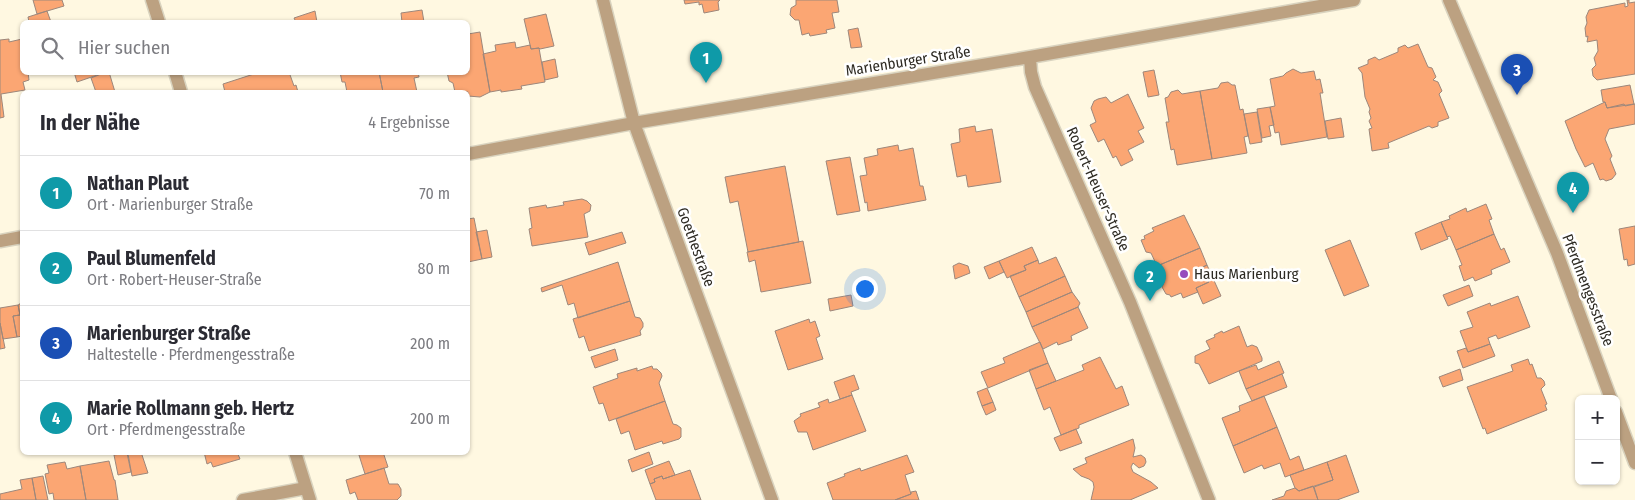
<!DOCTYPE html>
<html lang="de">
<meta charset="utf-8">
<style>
:root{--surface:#fff;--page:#f7f7f7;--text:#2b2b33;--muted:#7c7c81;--line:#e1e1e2;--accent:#964bbd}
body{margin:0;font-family:"Fira Sans Condensed",sans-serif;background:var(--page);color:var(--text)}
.controls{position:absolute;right:15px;bottom:15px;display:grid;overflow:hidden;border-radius:8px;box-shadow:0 1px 4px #0004}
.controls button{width:45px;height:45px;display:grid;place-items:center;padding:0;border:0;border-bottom:1px solid var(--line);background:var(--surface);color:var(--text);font:25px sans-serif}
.you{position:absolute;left:864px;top:288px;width:18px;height:18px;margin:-12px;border:4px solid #fff;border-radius:50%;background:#1a73e8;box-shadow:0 0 0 8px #1a73e833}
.badge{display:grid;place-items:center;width:32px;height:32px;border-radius:50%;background:var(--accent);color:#fff;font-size:16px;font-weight:700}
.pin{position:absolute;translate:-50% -41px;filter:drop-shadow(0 1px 2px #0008)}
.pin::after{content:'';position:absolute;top:26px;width:18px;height:15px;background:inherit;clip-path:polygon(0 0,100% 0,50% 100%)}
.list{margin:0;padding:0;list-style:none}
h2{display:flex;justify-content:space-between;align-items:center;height:65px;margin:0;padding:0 20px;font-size:21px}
h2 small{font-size:16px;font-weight:400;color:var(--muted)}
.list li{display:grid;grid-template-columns:32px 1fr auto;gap:15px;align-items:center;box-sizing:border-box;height:75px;padding:0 20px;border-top:1px solid var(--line)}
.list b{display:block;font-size:19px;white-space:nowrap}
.list p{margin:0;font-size:16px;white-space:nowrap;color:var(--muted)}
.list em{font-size:16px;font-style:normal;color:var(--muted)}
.icon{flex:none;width:28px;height:28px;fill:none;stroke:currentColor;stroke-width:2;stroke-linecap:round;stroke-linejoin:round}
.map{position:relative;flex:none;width:1635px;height:500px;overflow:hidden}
.search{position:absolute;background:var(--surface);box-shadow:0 1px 4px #0004;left:20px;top:20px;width:450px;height:55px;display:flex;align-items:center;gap:12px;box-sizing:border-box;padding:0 18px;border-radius:8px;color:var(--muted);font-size:19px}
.panel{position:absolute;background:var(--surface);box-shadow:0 1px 4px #0004;left:20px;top:90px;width:450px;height:365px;border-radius:8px}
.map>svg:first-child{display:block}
.building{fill:#fba673;stroke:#9d877b}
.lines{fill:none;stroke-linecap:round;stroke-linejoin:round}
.minor-casing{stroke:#d9d3bf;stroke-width:15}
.minor{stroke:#bca181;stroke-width:12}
.poi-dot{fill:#964bbd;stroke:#fff;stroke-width:2}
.labels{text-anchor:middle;stroke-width:5;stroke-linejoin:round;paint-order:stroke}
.street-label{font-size:15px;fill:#2d2a22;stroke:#fff}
.poi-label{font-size:15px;fill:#2d2a22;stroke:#fff;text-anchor:start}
</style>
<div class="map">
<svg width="1635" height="500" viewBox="0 0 1635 500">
<rect width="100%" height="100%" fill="#fff8e1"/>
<path class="building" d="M33 0H62L64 6 37 14Z
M684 0H720L718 2 719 10 704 13 702 4 699 5V2L685 4Z
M796 0H837L839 12 832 13 835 28 826 30 827 33 810 36 809 33 802 35 799 20H795L790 15 791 8 796 5Z
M1627 0H1629V3L1635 2V74L1597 80 1593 76 1592 69 1596 65 1594 58 1598 51 1597 40 1587 42 1588 36 1586 37 1585 28 1587 23 1586 17 1589 10 1625 3V7L1628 6Z
M422 10 424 22H402L401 13Z
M47 11 51 22H29L28 17Z
M315 11 317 22H296L294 18Z
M546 14 554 46 540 49 539 48 531 49 524 19Z
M858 28 862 47 851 48 848 30Z
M480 32 490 92 480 97 468 96V92H455L453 83 449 81 447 72H468V34Z
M9 39V42L22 39V72H28L29 80 23 82 25 90 1 94 4 117 0 118V40Z
M515 42 516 48 530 45 531 49 539 48 545 82 521 86 522 89 501 92V90L490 92 483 54 496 51 495 45Z
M1418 44 1428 67 1432 68 1436 77 1433 80 1438 82 1442 91 1439 94 1449 118 1438 122V126L1432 128 1429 126 1388 143 1389 148 1372 151 1369 129 1372 128 1369 121 1371 118 1369 112 1370 109 1365 97 1362 73 1358 68 1368 64V60L1375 57 1379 60 1398 52V48L1405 45 1408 48Z
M555 59 558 77 545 80 542 62Z
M1293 69 1301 73 1314 71 1316 80 1320 79 1323 93H1320L1327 137 1281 145 1279 132 1275 133 1270 107 1275 106 1270 79 1283 76 1286 73Z
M1154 70 1159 95 1148 97 1143 72Z
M74 72H106L77 82Z
M106 72H109L115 92H96L91 78Z
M289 72 294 86 296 85 298 92H225L223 84 260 72Z
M340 72H379L383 92H347L345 82H342Z
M379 72H418L419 77 414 78 417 92H383Z
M1228 82 1232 85H1235L1240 110 1243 109 1248 136 1244 137 1247 153 1212 159 1200 91 1218 88 1221 83Z
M1630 85 1634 104 1607 108 1605 102H1603L1601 90Z
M1178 90 1182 94 1200 91 1212 159 1177 165 1174 149 1171 150 1166 122H1169L1165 98 1168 97 1171 92Z
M1128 94 1144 128 1138 131 1144 142 1128 150 1133 160 1121 166 1116 156 1113 158 1104 139 1098 142 1090 125 1096 122 1091 108 1094 101 1098 99 1106 97 1111 103Z
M1605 102 1607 108 1624 104 1625 106 1635 104V124L1609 129 1605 139 1612 156 1610 159 1616 174 1612 179 1606 181 1603 179 1600 180 1593 163 1585 167 1576 149 1565 121Z
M1270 107 1274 125 1269 126 1271 136 1262 138 1257 109Z
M1257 112 1262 142 1250 144 1244 114Z
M1341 118 1344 137 1328 139 1325 121Z
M975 126 976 132 992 129 1001 182 968 187 966 175 957 177 951 144 960 142 959 129Z
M898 145 899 151 913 148 920 186H923L926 200 868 211 867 202 865 203 860 176 867 175 864 158 878 155 877 149Z
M850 157 860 211 837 215 826 161Z
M785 166 799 242 748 252 738 201 730 203 725 177Z
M582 199 587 201 591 205 590 211 584 214 588 237 532 246 529 229 532 228 529 208 546 205 547 208 564 205 563 202Z
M1486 204 1492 219 1489 220 1494 234 1456 250 1450 236 1447 237 1441 222 1450 219 1449 216 1466 208 1467 212Z
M1184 215 1200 248 1157 266 1151 253 1146 252 1141 240 1145 239 1144 236 1154 231 1152 228Z
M474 218 482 259 468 262V219Z
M1441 222 1448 239 1421 250 1415 233Z
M1635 226V264L1628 266 1627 259 1624 260 1619 229Z
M487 230 492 257 482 259 476 232Z
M622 232 626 243 589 255 585 243Z
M1494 234 1501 250 1504 248 1510 262 1491 270 1492 274 1475 281 1473 277 1464 281 1459 266 1462 265 1456 250Z
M1350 240 1369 286 1344 296 1325 250Z
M803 241 811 283 761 292 755 260 749 262 747 252Z
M1032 247 1038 260 1024 266 1026 270 1007 278 999 261Z
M1200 248 1207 265 1203 267 1209 282 1196 288 1198 292 1183 298 1181 293 1171 297 1170 295 1166 294 1162 287 1164 282 1157 266Z
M1056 257 1065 276 1019 297 1010 276 1026 270 1024 266 1038 260 1039 264Z
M999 261 1004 272 989 279 984 267Z
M618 262 630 301 578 318 574 303 568 305 562 285 542 292 541 288Z
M959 263 968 266 970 273 955 279 953 266Z
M1207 265 1221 296 1203 304 1196 288 1209 282 1203 267Z
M1065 276 1072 292 1026 312 1019 297Z
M1469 285 1473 296 1448 306 1443 295Z
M1072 292 1080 303 1078 307 1032 327 1026 312Z
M851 295 853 306 830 311 828 299Z
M1518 296 1530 327 1498 339 1496 335 1488 338 1490 344 1468 352 1460 331 1473 327 1467 312 1490 303 1491 306Z
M22 299V336L17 337 13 316 20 315 18 305 20 304Z
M630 301 635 317 640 318 643 323V327L640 331 641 335 589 351 584 336 579 338 573 319Z
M18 305 20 315 13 316 17 337 3 339 0 323V308Z
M1078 307 1088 328 1071 336 1072 340 1058 345 1057 342 1043 349 1032 327Z
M809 319 810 323 815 321 820 336 816 338 823 359 788 370 775 331Z
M0 323 5 348 0 349Z
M1239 326 1247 347 1252 345 1257 347 1262 358V361L1209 384 1199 364 1195 363V356L1210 349 1206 341 1215 337 1214 335 1222 331 1223 333Z
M1040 342 1048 363 988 388 981 372 1005 363 1003 358Z
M1490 344 1495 356 1463 368 1457 351 1466 348 1468 352Z
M615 349 618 360 595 368 591 357Z
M1100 357 1116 389 1122 386 1129 405 1079 425V428L1061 435 1050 407 1044 410 1036 389 1084 370 1082 365Z
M1528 359 1530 365 1532 364 1537 378H1541L1544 381 1545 385 1541 389 1547 404 1545 405 1547 410 1487 434 1485 428 1483 429 1467 387 1513 371 1511 365Z
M1279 361 1284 373 1246 389 1239 371 1256 365 1258 370Z
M1048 363 1056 381 1036 389 1029 370Z
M652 366 653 369H657L661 373 662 376 659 383 665 401 609 421 603 403 599 404 593 387 618 378 617 374 637 368V371Z
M1460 369 1463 380 1443 387 1439 377Z
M1282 374 1287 387 1252 401 1246 389Z
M854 375 859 389 851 392 852 395 840 399 834 382Z
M987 388 993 402 982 406 977 392Z
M852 395 866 431 813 450 807 432H798L794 421 801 416 800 414 820 407 818 403 828 399 829 403Z
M1264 396 1277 427 1233 446 1222 418 1240 411 1239 406Z
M665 401 673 424 677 425 681 428V437L679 439 663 444 662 441 635 450 629 431 621 434 616 419Z
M993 402 996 410 986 415 982 406Z
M1277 427 1290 460 1299 456 1304 470 1285 477 1280 463 1264 469 1262 465 1244 473 1233 446Z
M1076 429 1082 443 1060 451 1054 438Z
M1133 439 1135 448 1133 457 1141 455 1145 458 1146 462 1144 466 1139 468 1133 463 1131 467 1133 472 1151 482 1158 488 1130 500H1091L1094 487 1093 482 1089 479 1081 476 1073 469 1087 463 1085 458Z
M132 452H141L148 473 132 476 128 454Z
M204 452H242L238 454 240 459 213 467 211 462 207 464Z
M358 452H383L388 467 365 474Z
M649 452 653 464 632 472 628 460Z
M127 453 131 472 118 475 114 455Z
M907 455 914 472 905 475 911 494 895 500H833L827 483 845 476 844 474 860 468 861 471Z
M1346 455 1359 492 1337 500H1318L1314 487 1333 480 1327 462Z
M109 461 114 480H115L118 500H86L80 466Z
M669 461 675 475 663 479 662 476 654 479 655 482 650 484 645 470Z
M65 462 67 469 80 466 86 500H54L53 493 49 494 45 474 49 473 47 465Z
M1327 462 1333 480 1299 491 1295 488 1290 475Z
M384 468 389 484H398L401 489V496L397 500H358L355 492 350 494 346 480Z
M690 470 701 500H656L650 484 655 482 654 479 662 476 663 479Z
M43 476 48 500H36L32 478Z
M32 478 36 500H0V494L22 489 20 480Z
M1313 486 1318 500H1272L1284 496 1286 491 1295 488 1299 491Z
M916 491 919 500H895L911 494V492Z"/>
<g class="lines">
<g class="minor-casing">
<path id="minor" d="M152 0 159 22
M603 0 634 123 772 500
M1449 0 1557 253 1611 399
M1030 57 1031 72 1035 87 1130 302 1209 500
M175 72 181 92
M468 154 634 123 1030 57 1354 0
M0 241 22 237
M1616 412 1635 463
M295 452 310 500
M243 500 306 488"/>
</g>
<use href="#minor" class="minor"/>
</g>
<circle class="poi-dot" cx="1184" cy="274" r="5"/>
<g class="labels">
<g class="street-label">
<text transform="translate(908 61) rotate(-9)" y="5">Marienburger Straße</text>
<text transform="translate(1098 189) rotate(66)" y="5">Robert-Heuser-Straße</text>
<text transform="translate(696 247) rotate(70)" y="5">Goethestraße</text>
<text transform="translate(1588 290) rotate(69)" y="5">Pferdmengesstraße</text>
</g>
<g class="poi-label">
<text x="1194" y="279">Haus Marienburg</text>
</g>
</g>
</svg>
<div class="controls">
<button>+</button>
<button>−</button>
</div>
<div class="you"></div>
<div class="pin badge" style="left:706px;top:83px;background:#0f9aa8">1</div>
<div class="pin badge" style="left:1150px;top:301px;background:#0f9aa8">2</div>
<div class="pin badge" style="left:1517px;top:95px;background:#1a4fb4">3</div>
<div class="pin badge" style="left:1573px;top:213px;background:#0f9aa8">4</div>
<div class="search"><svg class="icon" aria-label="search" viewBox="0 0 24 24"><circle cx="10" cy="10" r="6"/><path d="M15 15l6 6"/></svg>Hier suchen</div>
<section class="panel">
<h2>In der Nähe<small>4 Ergebnisse</small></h2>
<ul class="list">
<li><span class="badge" style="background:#0f9aa8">1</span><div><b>Nathan Plaut</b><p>Ort · Marienburger Straße</p></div><em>70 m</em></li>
<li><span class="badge" style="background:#0f9aa8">2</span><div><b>Paul Blumenfeld</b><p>Ort · Robert-Heuser-Straße</p></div><em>80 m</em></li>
<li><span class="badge" style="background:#1a4fb4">3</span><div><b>Marienburger Straße</b><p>Haltestelle · Pferdmengesstraße</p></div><em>200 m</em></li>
<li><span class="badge" style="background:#0f9aa8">4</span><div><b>Marie Rollmann geb. Hertz</b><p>Ort · Pferdmengesstraße</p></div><em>200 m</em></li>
</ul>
</section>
</div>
